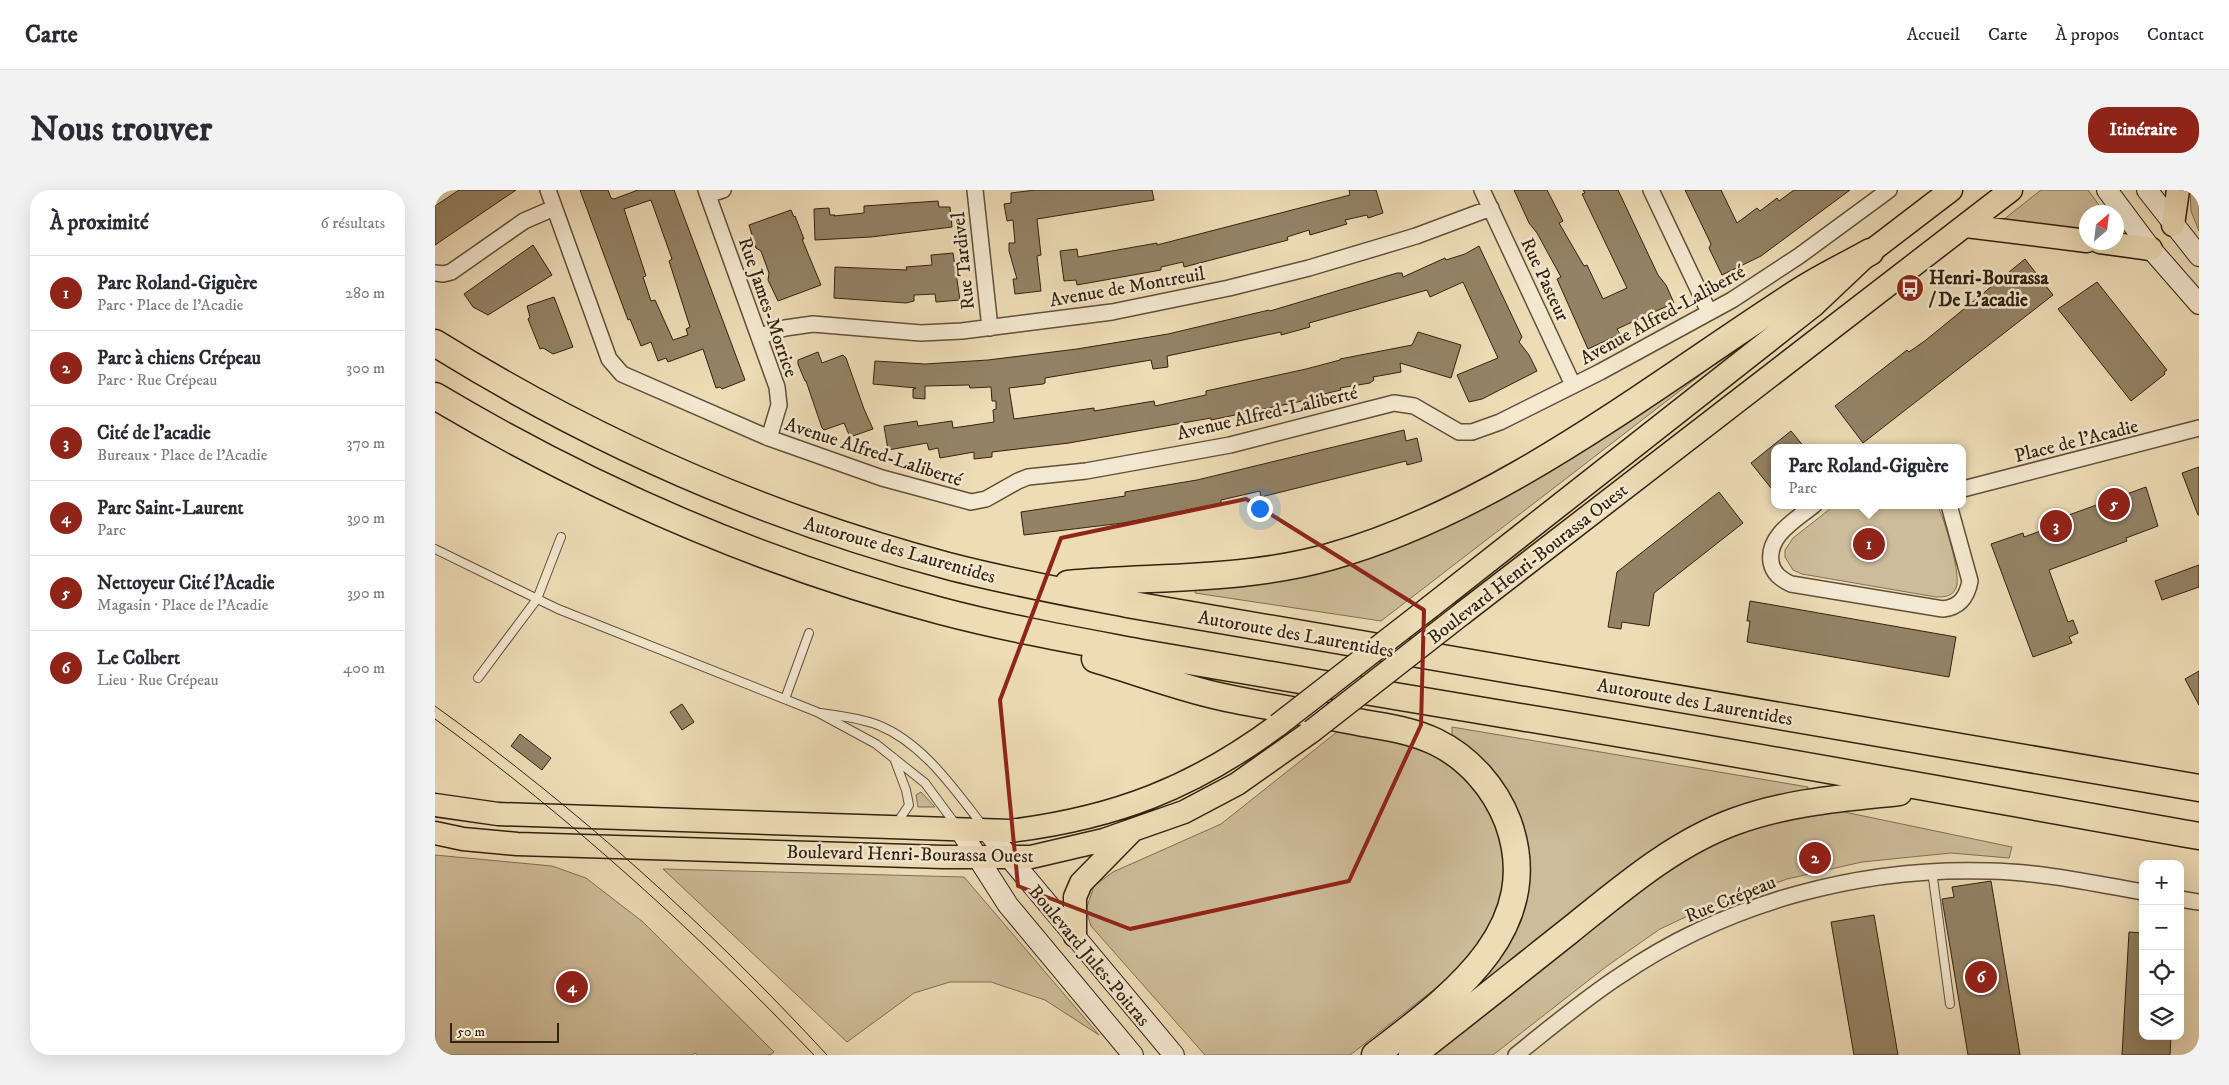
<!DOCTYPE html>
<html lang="fr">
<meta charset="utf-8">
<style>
:root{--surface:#fff;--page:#f2f2f3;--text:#2b2b33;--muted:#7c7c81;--line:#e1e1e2;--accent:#8f2418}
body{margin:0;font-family:"IM FELL DW Pica",serif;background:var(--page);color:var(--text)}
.controls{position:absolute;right:15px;bottom:15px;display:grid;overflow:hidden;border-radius:10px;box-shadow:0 5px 20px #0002}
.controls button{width:45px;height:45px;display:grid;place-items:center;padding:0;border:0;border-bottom:1px solid var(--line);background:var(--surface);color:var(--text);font:25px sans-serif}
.compass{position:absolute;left:1644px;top:15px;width:45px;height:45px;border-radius:50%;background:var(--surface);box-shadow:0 5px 20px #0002;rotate:28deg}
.scale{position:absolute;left:15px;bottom:12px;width:109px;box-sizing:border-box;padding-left:5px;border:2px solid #32220e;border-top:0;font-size:14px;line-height:18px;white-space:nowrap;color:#32220e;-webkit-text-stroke:4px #f3e8d0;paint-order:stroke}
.you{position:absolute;left:824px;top:318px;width:18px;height:18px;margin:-12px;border:4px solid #fff;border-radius:50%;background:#1a73e8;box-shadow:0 0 0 8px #1a73e833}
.badge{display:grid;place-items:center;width:32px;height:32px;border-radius:50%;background:var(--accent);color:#fff;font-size:16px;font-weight:700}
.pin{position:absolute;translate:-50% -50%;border:2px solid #fff;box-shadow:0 1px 5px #0006}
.popup{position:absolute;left:1336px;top:254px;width:195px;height:65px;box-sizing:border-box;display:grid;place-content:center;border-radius:10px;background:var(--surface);filter:drop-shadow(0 1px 4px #0005);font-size:16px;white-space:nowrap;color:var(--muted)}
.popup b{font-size:19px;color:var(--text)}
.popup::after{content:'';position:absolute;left:50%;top:100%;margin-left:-10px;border:10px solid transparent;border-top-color:var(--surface)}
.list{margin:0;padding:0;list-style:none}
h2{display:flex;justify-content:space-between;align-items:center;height:65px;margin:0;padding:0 20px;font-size:21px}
h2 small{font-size:16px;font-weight:400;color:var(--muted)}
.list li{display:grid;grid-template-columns:32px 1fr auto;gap:15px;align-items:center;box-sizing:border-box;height:75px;padding:0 20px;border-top:1px solid var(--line)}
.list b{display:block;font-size:19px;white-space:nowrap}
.list p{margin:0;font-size:16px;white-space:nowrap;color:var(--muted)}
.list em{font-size:16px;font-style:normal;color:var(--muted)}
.icon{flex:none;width:28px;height:28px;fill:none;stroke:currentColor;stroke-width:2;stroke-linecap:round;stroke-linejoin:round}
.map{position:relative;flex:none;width:1764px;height:865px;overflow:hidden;border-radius:20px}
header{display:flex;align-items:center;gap:30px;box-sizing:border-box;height:70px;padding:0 25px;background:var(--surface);border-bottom:1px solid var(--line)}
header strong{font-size:24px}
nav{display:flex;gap:28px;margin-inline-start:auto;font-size:18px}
.intro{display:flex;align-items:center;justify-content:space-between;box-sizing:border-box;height:120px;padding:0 30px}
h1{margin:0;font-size:35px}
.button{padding:12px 22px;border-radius:20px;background:var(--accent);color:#fff;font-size:18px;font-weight:700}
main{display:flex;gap:30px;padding:0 30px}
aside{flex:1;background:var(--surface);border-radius:20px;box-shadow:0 5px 20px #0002}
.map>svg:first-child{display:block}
.green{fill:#cdbc99;stroke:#806f54}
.building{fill:#938365;stroke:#32220e;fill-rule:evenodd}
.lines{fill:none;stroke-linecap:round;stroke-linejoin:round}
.lane-casing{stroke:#615038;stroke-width:10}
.street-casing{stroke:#615038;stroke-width:18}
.secondary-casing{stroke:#32220e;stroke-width:22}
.primary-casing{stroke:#32220e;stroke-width:25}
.highway-casing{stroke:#32220e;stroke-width:29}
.lane{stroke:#f3e8d0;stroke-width:8}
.street{stroke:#f3e8d0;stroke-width:15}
.secondary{stroke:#f3e8d0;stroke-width:20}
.primary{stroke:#eddcb6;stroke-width:22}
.highway{stroke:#eddcb6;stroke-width:26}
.tram{stroke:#32220e;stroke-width:1}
.primary-bridge-casing{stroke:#32220e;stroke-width:25;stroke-linecap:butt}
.primary-bridge{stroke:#eddcb6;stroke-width:22}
.marked{fill:none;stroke:#8f2418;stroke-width:4;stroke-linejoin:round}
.labels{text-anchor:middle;stroke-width:5;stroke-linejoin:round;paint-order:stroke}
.street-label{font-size:19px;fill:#32220e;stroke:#f3e8d0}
.poi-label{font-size:19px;font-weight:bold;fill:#32220e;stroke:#f3e8d0;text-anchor:start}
</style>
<header>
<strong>Carte</strong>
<nav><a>Accueil</a><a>Carte</a><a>À propos</a><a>Contact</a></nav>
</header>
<div class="intro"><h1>Nous trouver</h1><a class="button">Itinéraire</a></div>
<main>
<aside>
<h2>À proximité<small>6 résultats</small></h2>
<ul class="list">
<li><span class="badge">1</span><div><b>Parc Roland-Giguère</b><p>Parc · Place de l'Acadie</p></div><em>280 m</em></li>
<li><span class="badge">2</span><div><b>Parc à chiens Crépeau</b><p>Parc · Rue Crépeau</p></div><em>300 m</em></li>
<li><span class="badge">3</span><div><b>Cité de l'acadie</b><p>Bureaux · Place de l'Acadie</p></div><em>370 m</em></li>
<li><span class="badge">4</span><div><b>Parc Saint-Laurent</b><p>Parc</p></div><em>390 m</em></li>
<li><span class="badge">5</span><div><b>Nettoyeur Cité l'Acadie</b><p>Magasin · Place de l'Acadie</p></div><em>390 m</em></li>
<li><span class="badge">6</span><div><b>Le Colbert</b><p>Lieu · Rue Crépeau</p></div><em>400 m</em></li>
</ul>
</aside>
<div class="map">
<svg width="1764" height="865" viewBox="0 0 1764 865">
<rect width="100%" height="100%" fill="#eddcb6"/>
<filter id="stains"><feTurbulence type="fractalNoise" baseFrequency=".004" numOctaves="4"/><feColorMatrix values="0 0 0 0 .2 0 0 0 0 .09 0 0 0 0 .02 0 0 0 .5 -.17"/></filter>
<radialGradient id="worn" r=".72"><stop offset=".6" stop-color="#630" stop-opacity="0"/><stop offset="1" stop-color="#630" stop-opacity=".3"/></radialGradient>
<path class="green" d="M1606 0H1653L1669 22H1652L1651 43 1568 30Z
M1755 0H1764V41L1756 21Z
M1333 133 946 431 760 403 762 393 936 361Z
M1400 315H1502C1509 327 1527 387 1521 398 1517 407 1509 407 1501 407L1367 384 1358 380 1350 367V360L1358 348Z
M1017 537 1373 597 1372 603 1330 611 1050 795 1044 789 1090 695 1017 547Z
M907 538 965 552 996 563 1025 579 1046 604 1067 648 1070 679 1068 705 1059 727 1047 751 1023 781 915 865H770L656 736 651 720 659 696 678 682 786 634Z
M486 602 500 617H483L481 605Z
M1395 619 1577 657 1574 668 1516 663 1496 665 1427 672 1352 689 1257 724 1225 739 1172 776 1058 865H997L1192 708 1277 652 1333 630Z
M0 665 117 676 151 688 208 732 339 862 335 865H262L260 863 257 865H0Z
M228 679 529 687 664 845 610 810 556 792H515L479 803 412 852Z"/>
<path class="building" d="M24 0H81L0 55V16Z
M145 0H173L176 8 179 9 203 0H239L310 190 287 199 285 197 281 198 268 159 233 172 231 168 223 171 216 152 206 156 195 129 193 130ZM216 10 237 69 234 71 255 137 251 139 253 145 238 150 220 110 216 111 208 87 211 86 189 19Z
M600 0H717L719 10 602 29 606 65 602 66 606 101 580 104 578 89H582L574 61V53H580L578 30 572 31 569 14 576 13V3Z
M914 0H941L948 23 933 28 932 25 910 30 912 34 875 45 874 40 852 47 853 50 749 77 748 72 726 77V80L642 95 641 90 629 91 625 61 642 59 643 67 722 53V55L915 5Z
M1079 0H1112L1128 31 1124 33 1149 76 1152 75 1168 109 1192 98 1147 4 1150 3 1148 0H1183L1223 85 1231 95 1239 113 1182 139 1185 144 1153 159 1122 89 1126 87 1102 43 1094 33Z
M1250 0H1286L1302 33 1322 18 1325 21 1342 8 1344 11 1359 0H1415L1326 66 1287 85 1274 58 1276 54Z
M503 11 504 17H515L517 37 436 47 380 50 379 19 394 18 395 25H400L399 26 429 23V16Z
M356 20 359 27 360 26 369 49H367L386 95 343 111 333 90 334 83 326 61 321 58 314 35Z
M98 55 117 85 53 125 38 117 29 104Z
M1044 56 1087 147 1084 152 1094 165 1102 181 1047 209 1034 212 1022 185 1063 168 1028 92 995 107 992 100 874 133 875 137 846 145V142L732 166 733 177 718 179 716 170 610 188V193L608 194 574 198 579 229 659 218V221L719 211 720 216 771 205V201L871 179 905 170V169L977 155 983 142 1026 155 1016 188 965 173 966 182 938 187 939 190 935 193 905 198 906 200 872 208V210L776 230V228L634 253 557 262V267L539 269V262L505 268 503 258 494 260 492 253 453 260 449 236 482 231 483 236 517 231 518 238 559 232 558 220 561 219V211H557L556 197 535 198 534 195 490 196V209L478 208V199L481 198 438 194 440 171 490 174 553 170 642 159 733 144 834 120 835 121 962 83H967L968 87 1010 68 1011 70 1030 64Z
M518 63 525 110 501 112 500 104 479 105V111L471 113 399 108 400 77 472 80 471 77 497 75 496 65Z
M1590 69 1618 105 1428 253 1400 216 1472 160 1474 162 1491 150Z
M1662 92 1732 180 1729 182 1730 184 1696 211 1623 119Z
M119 107 138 157 118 164 108 158 105 159 93 129 95 127 92 116Z
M383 162 387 173 408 165 411 168 429 219 438 239 415 247 409 233 389 240 387 238 371 191H370L363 174V170Z
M969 240 971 251 982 248 987 271 972 275 971 271 826 307 825 301 786 310V313L688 333 589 345 586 322 690 306V302L762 290Z
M1356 241 1370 258H1340V303L1316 273Z
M1764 277V325H1763L1747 283Z
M1711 297 1723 336 1691 348 1692 351 1614 380 1633 432 1638 430 1643 443 1634 447 1637 453 1598 467 1556 354 1588 343 1589 347 1611 339 1609 334Z
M1284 302 1308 333 1219 403 1214 436 1187 432 1186 439 1173 437 1182 382Z
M1764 375V397L1727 410 1720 391Z
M1315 411 1521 447 1514 487 1312 452 1315 431H1312Z
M1764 481V515L1750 489Z
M247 514 259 532 247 540 235 522Z
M85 544 116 568 107 580 76 556Z
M1556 691 1585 865H1533L1507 709 1519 707 1517 697Z
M1439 725 1463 865H1419L1396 732Z
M1694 742 1708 743V846H1736L1735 865H1687Z"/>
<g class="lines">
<g class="lane-casing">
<path id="lane" d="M0 359 123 419 382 522 441 554 490 593 521 635
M43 488 102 409 126 347
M350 509 374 443
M386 523C405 526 425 528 443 535 488 553 519 599 548 636
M459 568 471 600 474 615 462 633
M1497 681 1515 814"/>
</g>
<g class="street-casing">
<path id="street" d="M113 0 174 169 187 184 334 248 447 288 536 312 551 309 583 291 593 287 651 281 795 255 959 213 979 216 1024 242H1037L1065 232 1165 182 1297 110 1364 66 1454 0
M271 0 342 197 344 215 334 248
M540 0 555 138
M1047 0 1138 195
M1216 0 1274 122
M273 5 288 0
M0 83 8 84 16 82 89 31 119 18
M325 146 350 138 378 134 486 143 527 141 677 122 794 98 874 78 981 46 1056 18
M1528 299 1764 238
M1379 315C1361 330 1332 345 1336 372 1338 384 1346 389 1356 394L1508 419C1525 417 1532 407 1535 391L1514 315
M1745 709 1764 712
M1081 865C1115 838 1149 809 1186 785 1293 712 1425 677 1554 681 1606 682 1657 693 1708 702"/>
</g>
<g class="secondary-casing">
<path id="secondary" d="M1672 0 1716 59 1764 114
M1712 0 1764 66
M525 640 573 715 698 865
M553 642 739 865"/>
</g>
<g class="primary-casing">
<path id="primary" d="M1738 35 1743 0
M1531 36 1652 51
M1665 52 1716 59
M995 417 1379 115 1435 62 1516 0
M1028 423 1576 0
M0 615 63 624 575 641C680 628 758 598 843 535
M0 643 28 649 82 654 508 667H596L669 650 749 622 802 594 877 541
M640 746V707L646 693 696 642"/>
</g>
<g class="highway-casing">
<path id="highway" d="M0 153C159 252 332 328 513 376 574 392 636 403 698 415L1764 598
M0 206C158 300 328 374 506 421 574 439 644 451 713 464 837 486 961 506 1085 527 1312 564 1538 606 1764 646
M633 394C720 386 808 391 894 367 1065 319 1217 196 1365 101 1387 87 1412 75 1435 62
M660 469C701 481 742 497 783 506 831 517 880 523 928 533 953 537 978 541 1001 552 1034 568 1060 598 1073 632 1112 740 1014 808 940 865
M977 865C1030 824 1082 782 1134 741 1185 700 1239 653 1301 631 1353 612 1409 608 1464 602"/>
</g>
<use href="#lane" class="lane"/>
<use href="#street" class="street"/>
<use href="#secondary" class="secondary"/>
<use href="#primary" class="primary"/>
<use href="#highway" class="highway"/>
<path class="tram" d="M0 516C142 618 273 736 392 865
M0 529C137 629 262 743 379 865"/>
<g class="primary-bridge-casing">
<path id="primary-bridge" d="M843 535 995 417
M877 541 1028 423"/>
</g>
<use href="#primary-bridge" class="primary-bridge"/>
</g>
<path class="marked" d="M811 309 989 420 986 535 914 691 695 739 583 696 565 510 626 348Z"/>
<defs>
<g id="bus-disc" transform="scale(1.4375)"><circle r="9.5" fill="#8f2418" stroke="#f3e8d0"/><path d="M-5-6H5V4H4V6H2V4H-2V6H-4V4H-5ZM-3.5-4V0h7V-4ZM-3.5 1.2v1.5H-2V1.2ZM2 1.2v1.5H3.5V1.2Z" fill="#fff"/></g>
</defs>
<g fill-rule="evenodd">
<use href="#bus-disc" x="1475" y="98"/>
</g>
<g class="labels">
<g class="street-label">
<text transform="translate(527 71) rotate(-96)" y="7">Rue Tardivel</text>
<text transform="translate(1111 89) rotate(65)" y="7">Rue Pasteur</text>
<text transform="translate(692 96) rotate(-10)" y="7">Avenue de Montreuil</text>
<text transform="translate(334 117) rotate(71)" y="7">Rue James-Morrice</text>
<text transform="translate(1227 124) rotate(-29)" y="7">Avenue Alfred-Laliberté</text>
<text transform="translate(832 222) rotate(-13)" y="7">Avenue Alfred-Laliberté</text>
<text transform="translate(1641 250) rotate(-14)" y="7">Place de l'Acadie</text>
<text transform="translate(439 261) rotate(18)" y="7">Avenue Alfred-Laliberté</text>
<text transform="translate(465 359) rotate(16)" y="7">Autoroute des Laurentides</text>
<text transform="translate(1092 373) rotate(-38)" y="7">Boulevard Henri-Bourassa Ouest</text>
<text transform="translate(861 443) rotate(10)" y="7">Autoroute des Laurentides</text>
<text transform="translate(1260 511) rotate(10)" y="7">Autoroute des Laurentides</text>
<text transform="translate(475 663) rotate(1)" y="7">Boulevard Henri-Bourassa Ouest</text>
<text transform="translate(1295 708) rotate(-22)" y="7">Rue Crépeau</text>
<text transform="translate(655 765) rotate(50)" y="7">Boulevard Jules-Poitras</text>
</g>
<g class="poi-label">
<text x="1494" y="94">Henri-Bourassa<tspan x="1494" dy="22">/ De L'acadie</tspan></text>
</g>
</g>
<rect width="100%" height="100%" filter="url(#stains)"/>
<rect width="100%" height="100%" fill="url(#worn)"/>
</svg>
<div class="controls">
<button>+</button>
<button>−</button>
<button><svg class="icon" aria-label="locate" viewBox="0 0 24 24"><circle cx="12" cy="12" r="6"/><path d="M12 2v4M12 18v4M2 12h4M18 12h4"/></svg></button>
<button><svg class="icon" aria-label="layers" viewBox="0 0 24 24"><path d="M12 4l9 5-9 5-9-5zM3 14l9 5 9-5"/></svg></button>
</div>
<svg class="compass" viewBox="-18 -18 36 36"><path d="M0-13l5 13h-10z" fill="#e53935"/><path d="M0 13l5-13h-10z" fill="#7c7c81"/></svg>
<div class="scale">50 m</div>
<div class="you"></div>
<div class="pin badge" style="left:1434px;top:354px">1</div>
<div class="popup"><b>Parc Roland-Giguère</b>Parc</div>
<div class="pin badge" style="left:1380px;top:668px">2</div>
<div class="pin badge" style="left:1621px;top:336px">3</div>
<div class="pin badge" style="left:137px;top:797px">4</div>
<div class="pin badge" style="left:1679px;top:314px">5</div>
<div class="pin badge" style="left:1546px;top:787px">6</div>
</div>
</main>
